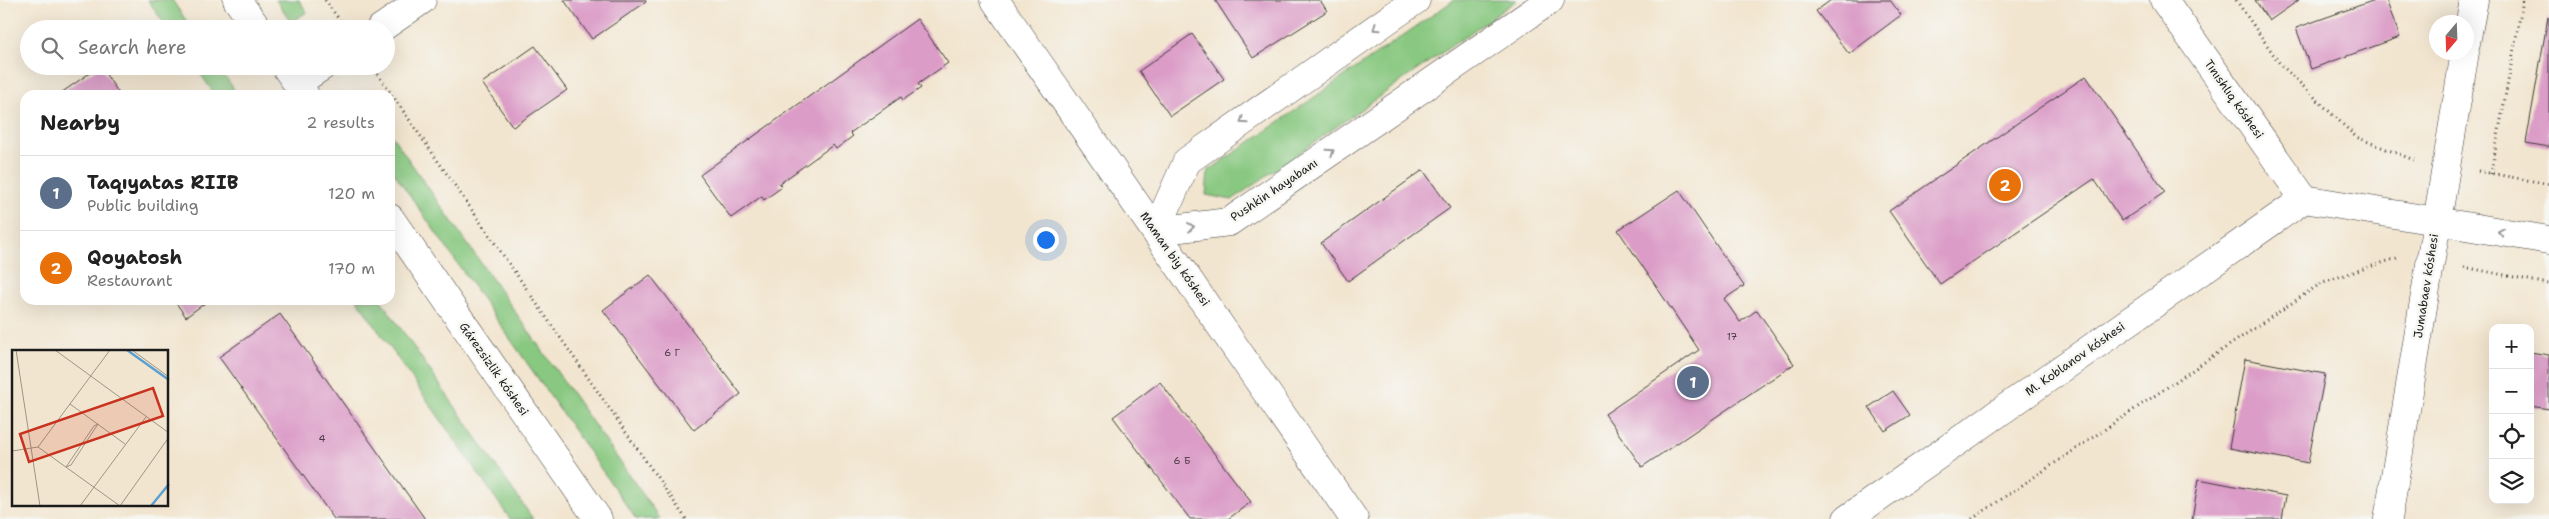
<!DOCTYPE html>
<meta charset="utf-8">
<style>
:root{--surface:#fff;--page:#f6f6f6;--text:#222;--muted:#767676;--line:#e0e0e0;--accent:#c8321e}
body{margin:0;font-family:"Shantell Sans",sans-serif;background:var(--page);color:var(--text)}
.controls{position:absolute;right:15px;bottom:15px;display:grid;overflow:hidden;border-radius:10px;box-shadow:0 5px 20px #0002}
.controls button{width:45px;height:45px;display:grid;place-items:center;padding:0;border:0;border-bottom:1px solid var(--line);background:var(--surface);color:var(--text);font:25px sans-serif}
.compass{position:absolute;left:2429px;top:15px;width:45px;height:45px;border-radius:50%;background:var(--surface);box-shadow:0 5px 20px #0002;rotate:199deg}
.you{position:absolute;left:1045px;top:239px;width:18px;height:18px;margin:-12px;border:4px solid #fff;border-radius:50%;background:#1a73e8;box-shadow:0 0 0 8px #1a73e833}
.badge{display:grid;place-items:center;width:32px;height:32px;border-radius:50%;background:var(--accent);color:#fff;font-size:16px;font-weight:700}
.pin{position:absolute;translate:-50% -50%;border:2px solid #fff;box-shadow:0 1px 5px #0006}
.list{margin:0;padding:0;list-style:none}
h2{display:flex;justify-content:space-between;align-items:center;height:65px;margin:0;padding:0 20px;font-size:21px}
h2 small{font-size:16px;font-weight:400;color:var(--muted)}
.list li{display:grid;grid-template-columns:32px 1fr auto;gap:15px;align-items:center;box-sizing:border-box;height:75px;padding:0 20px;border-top:1px solid var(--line)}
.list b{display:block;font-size:19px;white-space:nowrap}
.list p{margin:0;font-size:16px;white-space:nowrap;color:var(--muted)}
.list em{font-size:16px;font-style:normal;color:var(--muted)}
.icon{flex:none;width:28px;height:28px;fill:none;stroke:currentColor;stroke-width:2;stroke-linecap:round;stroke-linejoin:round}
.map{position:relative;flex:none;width:2549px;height:519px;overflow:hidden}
.search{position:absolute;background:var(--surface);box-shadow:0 5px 20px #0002;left:20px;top:20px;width:375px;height:55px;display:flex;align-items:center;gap:12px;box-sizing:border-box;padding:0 18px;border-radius:28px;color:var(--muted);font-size:19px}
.panel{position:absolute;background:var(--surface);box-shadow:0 5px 20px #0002;left:20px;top:90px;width:375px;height:215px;border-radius:15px}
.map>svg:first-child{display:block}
.green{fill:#88c880;stroke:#52724e}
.building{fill:#db9cc7}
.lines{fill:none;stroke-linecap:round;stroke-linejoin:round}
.minor-casing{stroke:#3c3a37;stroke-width:29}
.tertiary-casing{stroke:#3c3a37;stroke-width:29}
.path{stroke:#3c3a37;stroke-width:3;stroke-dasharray:1 4;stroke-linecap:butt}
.minor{stroke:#fff;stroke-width:28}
.tertiary{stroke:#fff;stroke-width:28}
.oneway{stroke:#999}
.labels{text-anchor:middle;stroke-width:5;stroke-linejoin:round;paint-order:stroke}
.number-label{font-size:10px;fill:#4c3c47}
.street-label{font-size:12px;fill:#1c1c1c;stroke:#f6f6f2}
.inset-river{fill:none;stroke:#5ca0d1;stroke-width:2.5}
.inset-road{fill:none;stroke:#9c9587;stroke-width:1}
.view{fill:#c8321e;fill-opacity:0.15;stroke:#c8321e;stroke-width:2.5}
.inset-edge{fill:none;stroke:#1c1c1c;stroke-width:2.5}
</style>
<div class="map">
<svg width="2549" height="519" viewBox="0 0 2549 519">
<rect width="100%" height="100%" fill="#f6f6f2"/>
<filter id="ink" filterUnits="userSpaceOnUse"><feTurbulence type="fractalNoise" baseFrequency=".02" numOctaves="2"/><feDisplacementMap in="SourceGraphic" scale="10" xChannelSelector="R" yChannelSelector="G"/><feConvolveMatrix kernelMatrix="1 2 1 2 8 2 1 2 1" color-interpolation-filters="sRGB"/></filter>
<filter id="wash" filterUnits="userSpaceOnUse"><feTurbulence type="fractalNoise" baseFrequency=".0096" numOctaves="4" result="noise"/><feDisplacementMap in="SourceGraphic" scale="20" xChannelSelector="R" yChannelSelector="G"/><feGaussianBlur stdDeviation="1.12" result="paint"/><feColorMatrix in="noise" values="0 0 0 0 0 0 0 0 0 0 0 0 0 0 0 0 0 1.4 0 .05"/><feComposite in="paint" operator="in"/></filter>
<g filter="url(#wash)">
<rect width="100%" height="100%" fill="#f2e5cf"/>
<path class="green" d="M148 0H172L192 29H168Z
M276 0H299L307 12 291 22Z
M1454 0H1517L1232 200 1206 195 1208 171Z
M195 66H218L238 95H215Z
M390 133 660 519H636L390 167Z
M357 300H381L533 519H510Z"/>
<g id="blocks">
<path class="building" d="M564 0H645L646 2 592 39Z
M1215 0H1320L1327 11 1253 58Z
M1831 0H1890L1901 15 1849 54 1816 11Z
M2255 0H2299L2269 21Z
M2375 0H2386L2400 37 2311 69 2296 28Z
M2548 17 2549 18V147L2526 143Z
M917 19 948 63 918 84 921 88 903 100 901 97 850 133 853 136 836 149 833 145 779 184 782 187 764 200 762 196 731 218 700 175Z
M1192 34 1224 79 1170 116 1139 71Z
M535 46 567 90 513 127 482 83Z
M100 66 120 95H58Z
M2086 76 2165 192 2122 221 2094 179 1940 284 1889 211Z
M1423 170 1450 208 1348 281 1321 243Z
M1679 190 1744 286 1724 299 1740 322 1757 310 1794 364 1642 467 1605 414 1699 350 1618 230Z
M650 275 741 394 694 430 603 310Z
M174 300H209L186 317Z
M280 314 425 519H334L219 357Z
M2530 352 2549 355V409L2530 406Z
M2245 359 2325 374 2308 463 2229 448Z
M1160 382 1251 502 1228 519H1190L1113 417Z
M1893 391 1910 415 1885 431 1869 407Z
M2199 479 2286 496 2282 519H2192Z"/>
</g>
</g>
<g filter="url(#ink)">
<use href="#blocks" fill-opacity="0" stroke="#3c3a37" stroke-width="1"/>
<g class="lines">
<g class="minor-casing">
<path id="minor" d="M995 0 1354 519
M1416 0 1187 161 1156 231 1229 222 1550 0
M2164 0 2304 199
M380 29 422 0
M297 83 323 66
M2304 199 2549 240
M1847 519 2304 199"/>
</g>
<g class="tertiary-casing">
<path id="tertiary" d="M237 0 258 29
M2466 43 2474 0
M285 66 305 95
M390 218 598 519
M2388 519 2465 52"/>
</g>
<path class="path" d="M325 0 346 29
M2236 0 2280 64 2356 137 2414 160
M372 66 686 519
M2478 171 2549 184
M2491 174 2523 0
M2464 267 2549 284
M1972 519 2323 282 2397 258"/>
<use href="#minor" class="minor"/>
<use href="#tertiary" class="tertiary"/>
</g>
<defs><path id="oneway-chevron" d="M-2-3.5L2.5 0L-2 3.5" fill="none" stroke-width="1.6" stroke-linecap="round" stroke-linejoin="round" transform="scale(1.25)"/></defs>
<g class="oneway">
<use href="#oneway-chevron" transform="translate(1376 28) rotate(145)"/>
<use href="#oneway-chevron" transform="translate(1243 121) rotate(145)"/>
<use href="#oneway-chevron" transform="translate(1331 152) rotate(-35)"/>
<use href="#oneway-chevron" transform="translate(1191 227) rotate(-7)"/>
<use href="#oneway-chevron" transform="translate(2501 232) rotate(-170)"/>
</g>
</g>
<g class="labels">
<g class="number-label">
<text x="1732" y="340">17</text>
<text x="672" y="356">6 Г</text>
<text x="322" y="442">4</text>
<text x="1182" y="464">6 Б</text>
</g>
<g class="street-label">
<text transform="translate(2234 99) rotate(55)" y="4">Tınıshlıq kóshesi</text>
<text transform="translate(1274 190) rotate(-34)" y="4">Pushkin hayabanı</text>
<text transform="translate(1175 259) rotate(55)" y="4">Maman biy kóshesi</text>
<text transform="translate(2426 286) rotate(-81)" y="4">Jumabaev kóshesi</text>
<text transform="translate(2075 359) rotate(-35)" y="4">M. Koblanov kóshesi</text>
<text transform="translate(494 369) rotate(55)" y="4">Gárezsizlik kóshesi</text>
</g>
</g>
<g transform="translate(12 350)">
<rect width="156" height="156" fill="#f2e5cf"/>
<path class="inset-river" d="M115 0 157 30M139 156 157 134"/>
<path class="inset-road" d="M4 0 28 156M43 0 157 83M120 0 157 27M58 54 113 94M86 74 59 115 54 117 82 76ZM26 97 98 0M26 97 108 156M0 101 26 97M68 156 134 67M108 156 157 87"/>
<path class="view" d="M141 38 151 66 17 112 8 84Z"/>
<rect width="156" height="156" class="inset-edge"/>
</g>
</svg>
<div class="controls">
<button>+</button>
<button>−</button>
<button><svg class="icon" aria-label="locate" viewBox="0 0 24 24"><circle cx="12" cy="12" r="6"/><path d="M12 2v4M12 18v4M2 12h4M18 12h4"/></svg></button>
<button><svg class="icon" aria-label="layers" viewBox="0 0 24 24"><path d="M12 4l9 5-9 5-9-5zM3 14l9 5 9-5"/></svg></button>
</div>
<svg class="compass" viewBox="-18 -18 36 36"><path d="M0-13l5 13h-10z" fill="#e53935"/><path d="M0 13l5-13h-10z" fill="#767676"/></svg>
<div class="you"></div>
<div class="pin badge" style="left:1693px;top:382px;background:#5c6f8a">1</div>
<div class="pin badge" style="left:2005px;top:185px;background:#e8710a">2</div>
<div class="search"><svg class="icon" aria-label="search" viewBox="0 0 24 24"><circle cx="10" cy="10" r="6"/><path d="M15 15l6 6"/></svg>Search here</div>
<section class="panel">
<h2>Nearby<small>2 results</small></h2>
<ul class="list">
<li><span class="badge" style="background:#5c6f8a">1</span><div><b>Taqıyatas RIIB</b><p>Public building</p></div><em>120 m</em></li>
<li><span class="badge" style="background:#e8710a">2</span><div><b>Qoyatosh</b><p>Restaurant</p></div><em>170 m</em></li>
</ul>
</section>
</div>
